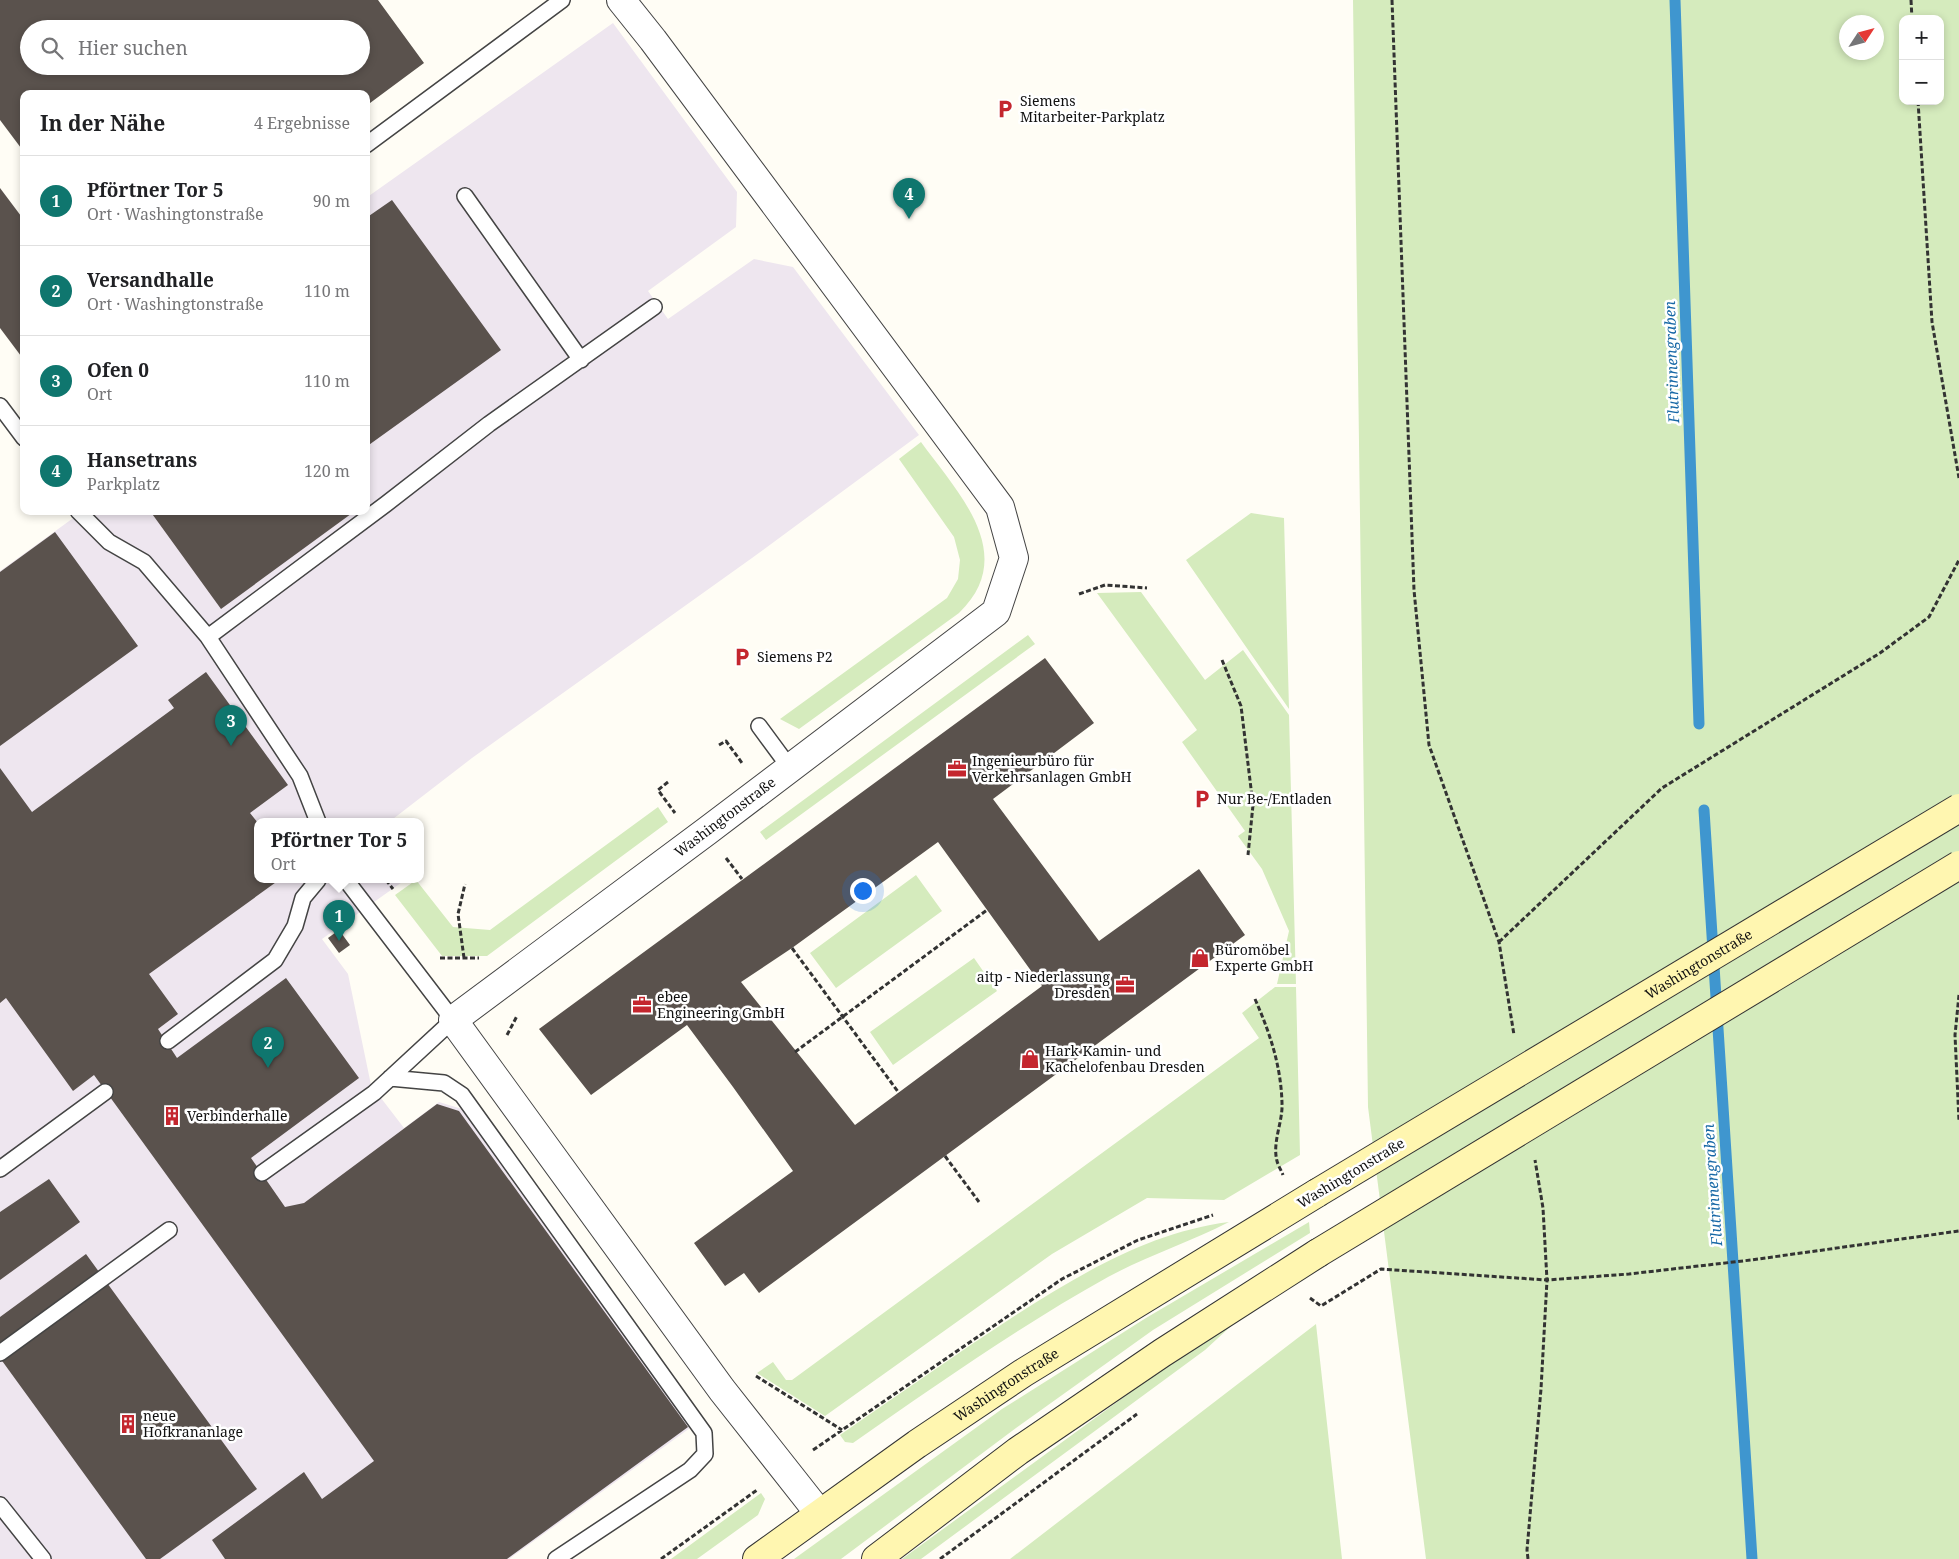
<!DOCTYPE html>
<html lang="de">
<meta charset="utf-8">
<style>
:root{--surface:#fff;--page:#f2f2f2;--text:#202124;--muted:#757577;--line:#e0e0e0;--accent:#0f766e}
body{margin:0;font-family:"Noto Serif",serif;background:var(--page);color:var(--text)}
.controls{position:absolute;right:15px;top:15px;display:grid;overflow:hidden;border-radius:10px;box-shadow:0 2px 8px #0003}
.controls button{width:45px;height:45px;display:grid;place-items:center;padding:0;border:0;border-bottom:1px solid var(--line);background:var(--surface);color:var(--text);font:25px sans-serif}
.compass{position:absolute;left:1839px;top:15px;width:45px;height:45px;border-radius:50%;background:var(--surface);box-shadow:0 2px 8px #0003;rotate:54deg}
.you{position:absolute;left:862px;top:890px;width:18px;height:18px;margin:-12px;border:4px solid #fff;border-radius:50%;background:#1a73e8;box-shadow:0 0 0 8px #1a73e833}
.badge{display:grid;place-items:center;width:32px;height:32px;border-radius:50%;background:var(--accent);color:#fff;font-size:16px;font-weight:700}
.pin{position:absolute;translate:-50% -41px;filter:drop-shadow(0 1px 2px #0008)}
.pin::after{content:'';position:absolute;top:26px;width:18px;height:15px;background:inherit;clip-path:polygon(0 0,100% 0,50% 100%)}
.popup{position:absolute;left:254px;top:818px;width:170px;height:65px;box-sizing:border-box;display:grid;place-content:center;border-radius:10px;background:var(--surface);filter:drop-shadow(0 1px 4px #0005);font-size:16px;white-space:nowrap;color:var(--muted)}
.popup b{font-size:19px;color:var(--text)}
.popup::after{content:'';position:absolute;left:50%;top:100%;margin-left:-10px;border:10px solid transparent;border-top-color:var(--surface)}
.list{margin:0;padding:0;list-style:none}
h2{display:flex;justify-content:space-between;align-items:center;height:65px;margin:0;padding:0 20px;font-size:21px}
h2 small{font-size:16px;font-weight:400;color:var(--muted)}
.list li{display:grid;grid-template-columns:32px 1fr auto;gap:15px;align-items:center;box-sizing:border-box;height:90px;padding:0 20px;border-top:1px solid var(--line)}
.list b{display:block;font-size:19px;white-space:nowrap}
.list p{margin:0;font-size:16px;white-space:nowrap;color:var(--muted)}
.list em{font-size:16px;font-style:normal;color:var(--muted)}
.icon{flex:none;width:28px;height:28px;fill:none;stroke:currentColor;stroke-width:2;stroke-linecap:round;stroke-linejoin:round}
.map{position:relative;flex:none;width:1959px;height:1559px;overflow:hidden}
.search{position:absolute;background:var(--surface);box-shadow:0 2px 8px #0003;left:20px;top:20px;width:350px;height:55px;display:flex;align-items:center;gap:12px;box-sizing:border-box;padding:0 18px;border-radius:28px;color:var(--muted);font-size:19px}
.panel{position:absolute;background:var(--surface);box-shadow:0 2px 8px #0003;left:20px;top:90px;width:350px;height:425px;border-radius:10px}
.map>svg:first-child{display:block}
.industrial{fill:#eee6ef}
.green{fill:#d5ebbd;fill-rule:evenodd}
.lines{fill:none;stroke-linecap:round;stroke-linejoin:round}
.stream{stroke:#3f96cf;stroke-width:11}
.building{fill:#5a524d;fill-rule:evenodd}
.lane-casing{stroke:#444;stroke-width:18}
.street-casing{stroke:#444;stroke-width:30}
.secondary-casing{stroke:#333;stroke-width:30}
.path{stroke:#333;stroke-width:3;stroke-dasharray:5 2.5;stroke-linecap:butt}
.lane{stroke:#fff;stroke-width:15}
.street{stroke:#fff;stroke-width:28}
.secondary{stroke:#fff6b0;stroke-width:28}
.secondary-bridge-casing{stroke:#333;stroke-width:30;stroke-linecap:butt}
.secondary-bridge{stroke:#fff6b0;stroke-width:28}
.labels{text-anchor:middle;stroke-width:5;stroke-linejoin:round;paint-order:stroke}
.poi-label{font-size:14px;fill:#111;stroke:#fff;text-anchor:start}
.street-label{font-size:14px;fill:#111;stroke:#fff}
.water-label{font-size:15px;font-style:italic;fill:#1768a6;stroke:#fff}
</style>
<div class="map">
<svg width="1959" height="1559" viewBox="0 0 1959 1559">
<rect width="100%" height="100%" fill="#fffdf5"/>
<path class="industrial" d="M613 23 737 192 736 227 648 291 668 319 754 259 793 267 919 435 752 558 472 758 389 822H258V880H405L322 939 348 974 371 1085 404 1128 439 1102 462 1109 690 1428 509 1559H0V571L83 511H366V198Z"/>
<path class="green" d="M1353 0H1959V1559H1426L1368 1107ZM1903 19H1940V101H1903ZM1846 22H1876V52H1846Z
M921 442C957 492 1020 554 959 613L799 729 780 719 947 598 958 579 960 560 954 537 899 459Z
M1251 513 1284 518 1289 709 1186 560Z
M1141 592 1205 680 1243 650 1289 715 1296 984H1277L1289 931 1262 869 1238 836 1245 831 1182 742 1197 730 1097 593Z
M1028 635 1035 644 766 840 760 832Z
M658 807 668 822 487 956H442L395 895 416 880 453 927 490 930Z
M916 875 942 911 836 988 810 953Z
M974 958 997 991 893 1065 870 1032Z
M1275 987H1296L1300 1155 1224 1200 1147 1198 1052 1254 825 1416 757 1373 773 1362 786 1380H792L1259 1038 1242 1013Z
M1229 1222C1190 1242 1147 1256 1108 1277 1020 1326 936 1385 853 1443L845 1442 840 1435C898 1395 956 1354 1016 1315 1082 1273 1150 1232 1229 1222Z
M1309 1222 1310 1233 1153 1330 1016 1428 841 1559H794L1002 1409 1146 1318Z
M1242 1316 1205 1350 921 1559H902L1161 1370Z
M1316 1324 1342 1559H1010Z
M761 1493 765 1499 758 1515 697 1559H671Z"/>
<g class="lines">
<path class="stream" d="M1675 0 1699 724
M1704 810 1752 1559"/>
</g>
<path class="building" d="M0 0H378L424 63 366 106V94H24V152L0 120ZM29 29H361V66H29Z
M0 188 24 220V360L0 328Z
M392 200 501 350 366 447V218Z
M150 511H355L221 609Z
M55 532 138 646 0 746V572Z
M1045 658 1094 723 993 799 1099 941 1199 869 1245 935 759 1293 744 1273 725 1286 694 1243 793 1171 733 1087 687 1025 591 1095 539 1029ZM938 842 1042 986 855 1125 741 982 792 948Z
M206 672 288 785 250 813 258 823V880H279L149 974 178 1014 158 1029 177 1058 286 978 359 1078 251 1158 285 1207 304 1203 437 1104 459 1111 688 1427 507 1559H225L212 1540 304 1472 322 1499 374 1461 94 1075 73 1091 6 998 0 1003V768L32 812 174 708 168 700Z
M339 930 350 945 339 953 328 938Z
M49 1179 80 1222 0 1280V1212Z
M86 1254 257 1489 160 1559H146L0 1358V1317Z"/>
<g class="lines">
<g class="lane-casing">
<path id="lane" d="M366 145 562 0
M465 196 581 360
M0 406 24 438
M78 511 109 542 144 562 208 637 300 776 318 822
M208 637 386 504 489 424 654 307
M759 726 790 768
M168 1041 275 960 295 926 303 898 318 880
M390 1078 444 1083 462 1095 704 1433 705 1454 690 1470 556 1559
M0 1169 105 1092
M262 1173 374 1093 453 1020 346 880
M0 1353 169 1230
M0 1505 43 1559"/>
</g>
<g class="street-casing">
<path id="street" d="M621 0 653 40 1000 507 1014 558 996 612 707 831 453 1020 722 1390 819 1513"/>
</g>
<g class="secondary-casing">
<g id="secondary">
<path id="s1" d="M757 1559 917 1444 1023 1373 1317 1193"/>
<path d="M876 1559 1018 1451 1162 1353 1318 1253"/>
</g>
</g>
<path class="path" d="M1392 0 1414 590 1429 745 1499 942 1514 1035
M1911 0 1912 19
M1918 101 1932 322 1959 478
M1079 594 1105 585 1147 588
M1222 660 1241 706 1253 805 1248 855
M719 745 726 741 742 763
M668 782 658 790 675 813
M726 858 742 879
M386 880 393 889
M1499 942 1662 788 1880 653 1929 617 1959 560
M792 948 899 1093
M440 958H479
M464 958 458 914 465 884
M1959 995 1955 1035 1959 1121
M1255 999C1270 1033 1281 1066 1282 1103 1283 1122 1272 1142 1277 1161 1278 1165 1281 1170 1283 1175
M507 1035 517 1016
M795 1052 987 910
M945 1156 979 1202
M1310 1298 1321 1306 1381 1269 1547 1280 1629 1274 1751 1260 1959 1231
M756 1376 842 1430
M813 1450 1062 1279 1138 1240 1213 1215
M661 1559 757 1490
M940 1559 1137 1414
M1528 1559 1527 1550 1541 1389 1547 1280 1543 1208 1535 1160"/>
<use href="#lane" class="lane"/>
<use href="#street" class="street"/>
<use href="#secondary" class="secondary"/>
<g class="secondary-bridge-casing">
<g id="secondary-bridge">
<path id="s2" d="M1317 1193 1959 808"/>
<path d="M1318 1253 1959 865"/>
</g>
</g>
<use href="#secondary-bridge" class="secondary-bridge"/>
</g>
<defs>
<g id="parking-bare" transform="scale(1.5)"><path d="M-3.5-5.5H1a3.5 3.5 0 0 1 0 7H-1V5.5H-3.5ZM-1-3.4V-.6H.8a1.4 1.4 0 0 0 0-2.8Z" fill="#c4262e" stroke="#fff" stroke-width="2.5" paint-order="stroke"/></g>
<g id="office-bare" transform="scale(1.5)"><path d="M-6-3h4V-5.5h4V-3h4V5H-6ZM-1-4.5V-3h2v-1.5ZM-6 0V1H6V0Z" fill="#c4262e" stroke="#fff" stroke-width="2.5" paint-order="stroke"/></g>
<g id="shop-bare" transform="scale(1.5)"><path d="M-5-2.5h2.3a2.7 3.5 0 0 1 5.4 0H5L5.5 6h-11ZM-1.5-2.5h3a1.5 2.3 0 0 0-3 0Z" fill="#c4262e" stroke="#fff" stroke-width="2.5" paint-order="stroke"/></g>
<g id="building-bare" transform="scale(1.5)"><path d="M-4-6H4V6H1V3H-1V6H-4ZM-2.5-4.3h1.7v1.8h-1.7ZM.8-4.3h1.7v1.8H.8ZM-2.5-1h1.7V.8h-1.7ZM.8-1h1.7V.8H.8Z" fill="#c4262e" stroke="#fff" stroke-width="2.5" paint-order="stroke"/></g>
</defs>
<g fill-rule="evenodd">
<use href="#parking-bare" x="1005" y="109"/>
<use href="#parking-bare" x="742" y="657"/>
<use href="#office-bare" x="957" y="769"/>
<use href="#parking-bare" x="1202" y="799"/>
<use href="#shop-bare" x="1200" y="958"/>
<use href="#office-bare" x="1125" y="985"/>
<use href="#office-bare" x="642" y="1005"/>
<use href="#shop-bare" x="1030" y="1059"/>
<use href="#building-bare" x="172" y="1116"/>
<use href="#building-bare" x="128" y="1424"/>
</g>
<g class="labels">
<g class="poi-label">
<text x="1020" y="106">Siemens<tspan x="1020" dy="16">Mitarbeiter-Parkplatz</tspan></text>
<text x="757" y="662">Siemens P2</text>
<text x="972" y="766">Ingenieurbüro für<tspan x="972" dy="16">Verkehrsanlagen GmbH</tspan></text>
<text x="1217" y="804">Nur Be-/Entladen</text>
<text x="1215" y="955">Büromöbel<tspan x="1215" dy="16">Experte GmbH</tspan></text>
<text x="1110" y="982" text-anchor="end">aitp - Niederlassung<tspan x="1110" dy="16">Dresden</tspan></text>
<text x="657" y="1002">ebee<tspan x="657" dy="16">Engineering GmbH</tspan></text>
<text x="1045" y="1056">Hark Kamin- und<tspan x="1045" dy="16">Kachelofenbau Dresden</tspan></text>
<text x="187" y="1121">Verbinderhalle</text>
<text x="143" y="1421">neue<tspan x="143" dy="16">Hofkrananlage</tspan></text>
</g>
<g class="street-label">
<text transform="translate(725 817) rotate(-37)" y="5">Washingtonstraße</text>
<text dy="5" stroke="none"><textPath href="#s2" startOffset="445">Washingtonstraße</textPath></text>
<text transform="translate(1351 1173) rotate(-31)" y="5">Washingtonstraße</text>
<text dy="5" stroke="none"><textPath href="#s1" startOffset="304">Washingtonstraße</textPath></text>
</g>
<g class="water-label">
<text transform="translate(1672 362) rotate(-92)" y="5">Flutrinnengraben</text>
<text transform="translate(1713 1185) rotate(-94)" y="5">Flutrinnengraben</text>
</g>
</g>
</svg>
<div class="controls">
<button>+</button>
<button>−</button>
</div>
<svg class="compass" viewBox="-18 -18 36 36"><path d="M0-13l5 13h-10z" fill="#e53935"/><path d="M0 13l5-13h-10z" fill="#757577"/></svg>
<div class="you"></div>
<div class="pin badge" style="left:339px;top:941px">1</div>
<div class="popup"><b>Pförtner Tor 5</b>Ort</div>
<div class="pin badge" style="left:268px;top:1068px">2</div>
<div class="pin badge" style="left:231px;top:746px">3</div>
<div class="pin badge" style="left:909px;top:219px">4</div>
<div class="search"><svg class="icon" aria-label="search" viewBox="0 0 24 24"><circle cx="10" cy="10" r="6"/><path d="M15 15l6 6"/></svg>Hier suchen</div>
<section class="panel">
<h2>In der Nähe<small>4 Ergebnisse</small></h2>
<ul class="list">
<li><span class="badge">1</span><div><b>Pförtner Tor 5</b><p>Ort · Washingtonstraße</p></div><em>90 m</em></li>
<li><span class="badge">2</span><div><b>Versandhalle</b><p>Ort · Washingtonstraße</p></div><em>110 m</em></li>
<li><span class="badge">3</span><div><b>Ofen 0</b><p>Ort</p></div><em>110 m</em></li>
<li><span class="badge">4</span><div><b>Hansetrans</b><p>Parkplatz</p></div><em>120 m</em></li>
</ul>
</section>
</div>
